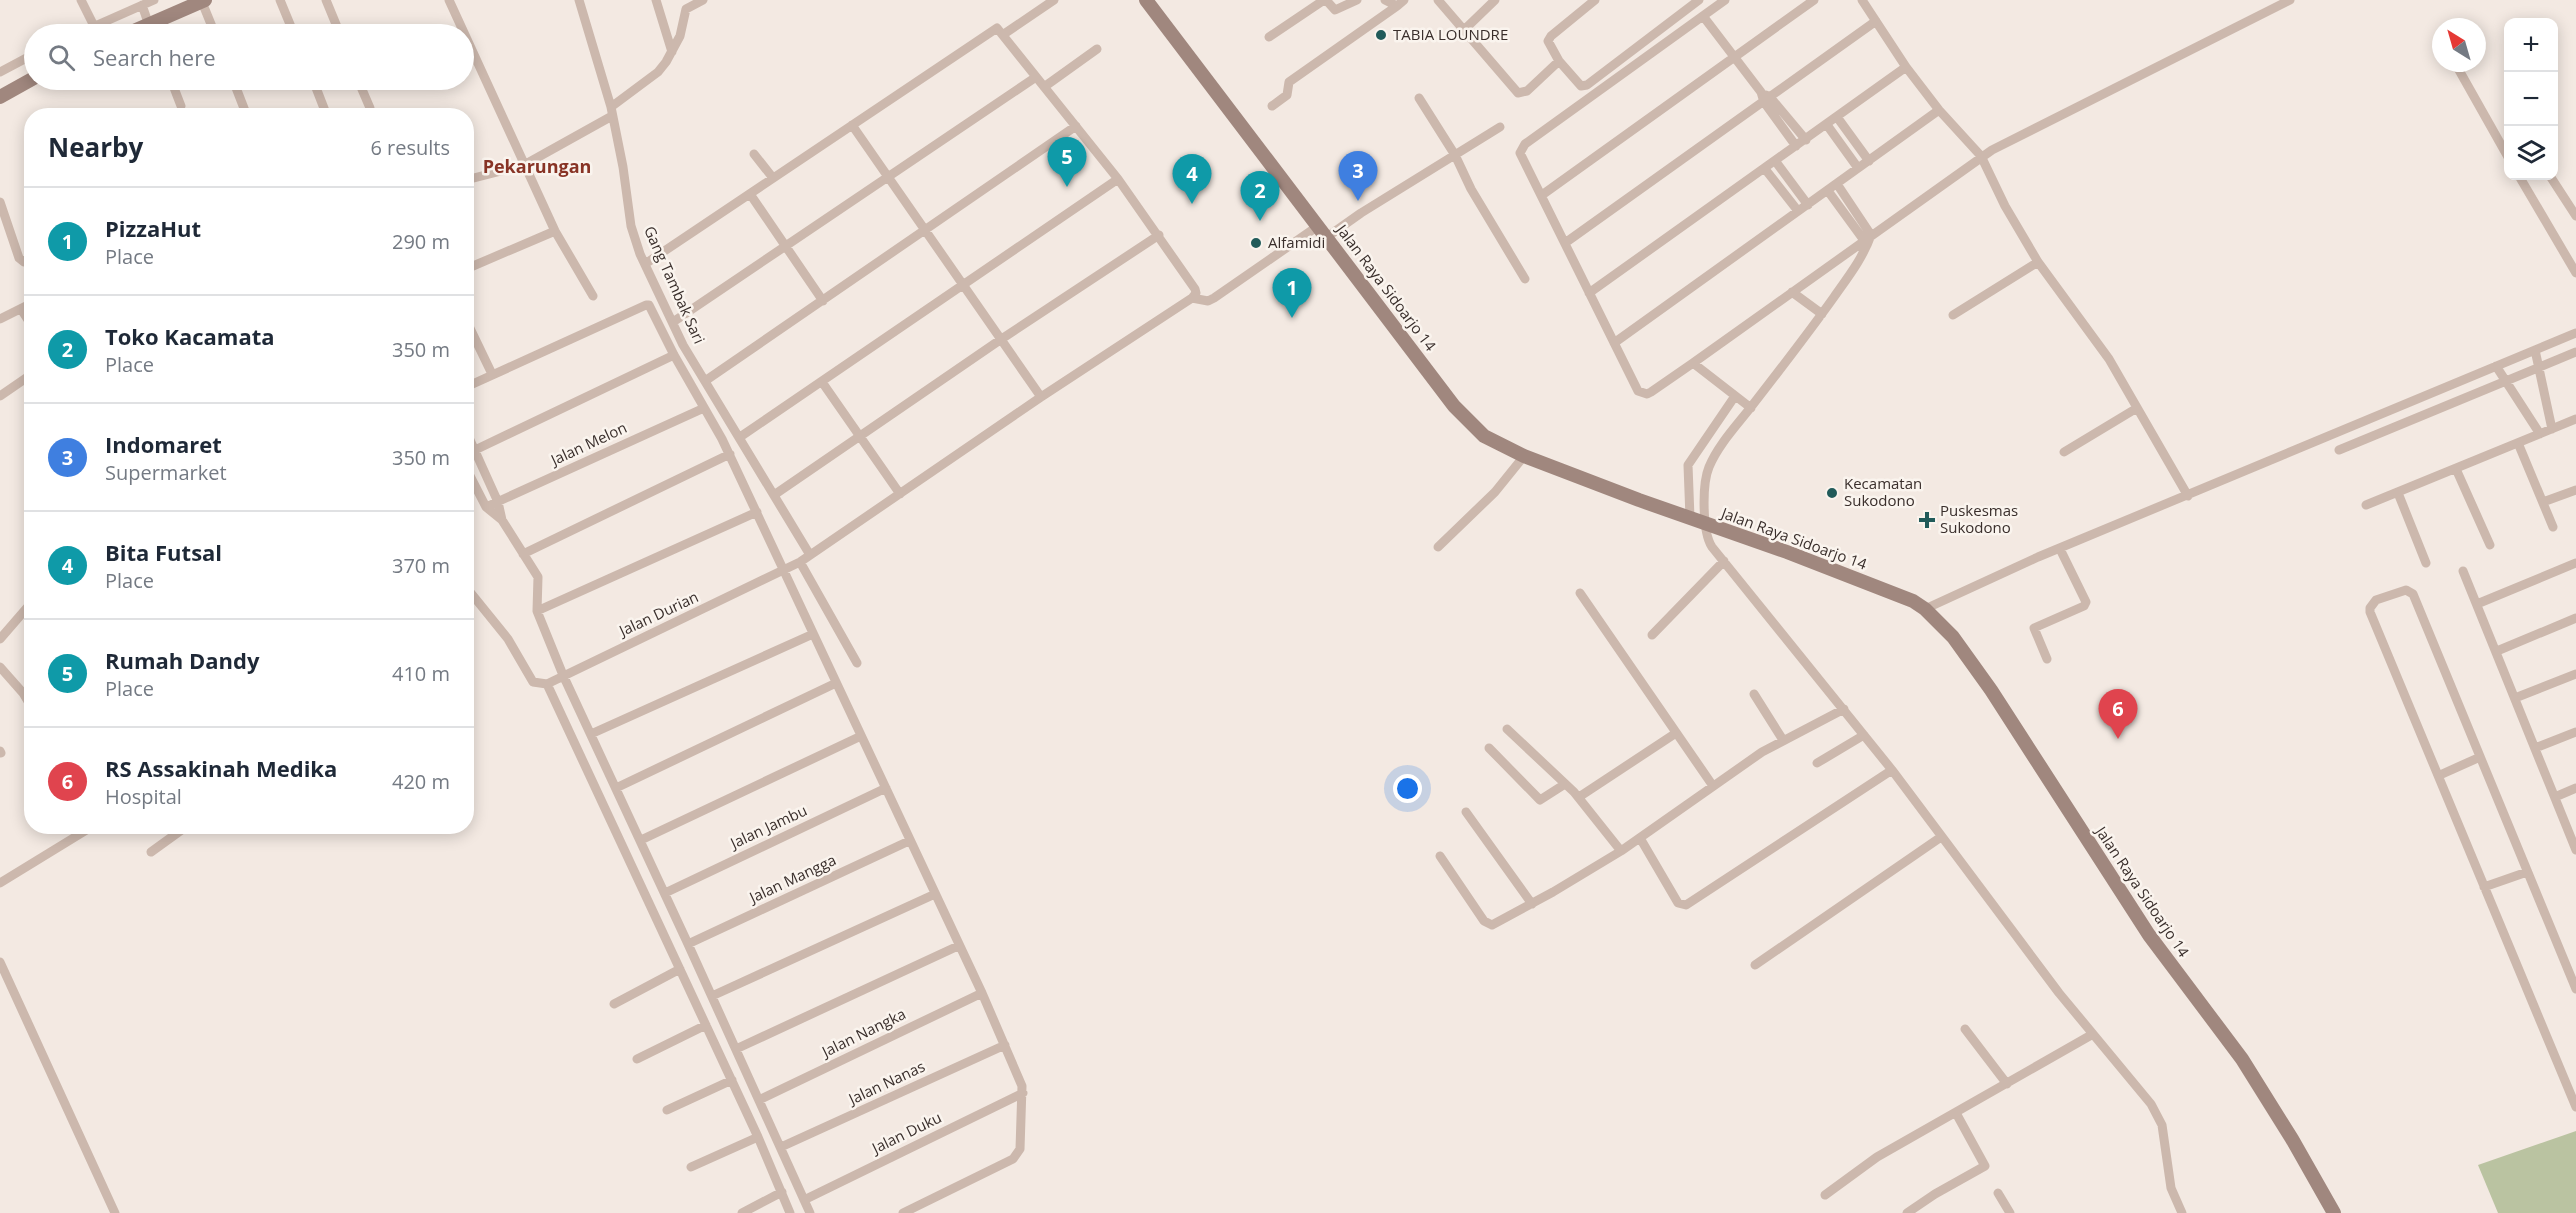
<!DOCTYPE html>
<meta charset="utf-8">
<style>
:root{--surface:#fff;--page:#f2f2f3;--text:#1f2937;--muted:#747a83;--line:#e0e1e3;--accent:#215b5a}
body{margin:0;font-family:"Open Sans",sans-serif;background:var(--page);color:var(--text)}
.controls{position:absolute;right:18px;top:18px;display:grid;overflow:hidden;border-radius:12px;box-shadow:0 3px 15px #0003}
.controls button{width:54px;height:54px;display:grid;place-items:center;padding:0;border:0;border-bottom:2px solid var(--line);background:var(--surface);color:var(--text);font:30px sans-serif}
.compass{position:absolute;left:2432px;top:18px;width:54px;height:54px;border-radius:50%;background:var(--surface);box-shadow:0 3px 15px #0003;rotate:323deg}
.you{position:absolute;left:1408px;top:789px;width:21px;height:21px;margin:-15px;border:4px solid #fff;border-radius:50%;background:#1a73e8;box-shadow:0 0 0 9px #1a73e833}
.badge{display:grid;place-items:center;width:39px;height:39px;border-radius:50%;background:var(--accent);color:#fff;font-size:20px;font-weight:700}
.pin{position:absolute;translate:-50% -50px;filter:drop-shadow(0 2px 3px #0008)}
.pin::after{content:'';position:absolute;top:32px;width:21px;height:18px;background:inherit;clip-path:polygon(0 0,100% 0,50% 100%)}
.list{margin:0;padding:0;list-style:none}
h2{display:flex;justify-content:space-between;align-items:center;height:78px;margin:0;padding:0 24px;font-size:26px}
h2 small{font-size:20px;font-weight:400;color:var(--muted)}
.list li{display:grid;grid-template-columns:39px 1fr auto;gap:18px;align-items:center;box-sizing:border-box;height:108px;padding:0 24px;border-top:2px solid var(--line)}
.list b{display:block;font-size:22px;white-space:nowrap}
.list p{margin:0;font-size:20px;white-space:nowrap;color:var(--muted)}
.list em{font-size:20px;font-style:normal;color:var(--muted)}
.icon{flex:none;width:33px;height:33px;fill:none;stroke:currentColor;stroke-width:2;stroke-linecap:round;stroke-linejoin:round}
.map{position:relative;flex:none;width:2576px;height:1213px;overflow:hidden}
.search{position:absolute;background:var(--surface);box-shadow:0 3px 15px #0003;left:24px;top:24px;width:450px;height:66px;display:flex;align-items:center;gap:15px;box-sizing:border-box;padding:0 21px;border-radius:33px;color:var(--muted);font-size:22px}
.panel{position:absolute;background:var(--surface);box-shadow:0 3px 15px #0003;left:24px;top:108px;width:450px;height:726px;border-radius:24px}
.map>svg:first-child{display:block}
.green{fill:#bac3a1}
.lines{fill:none;stroke-linecap:round;stroke-linejoin:round}
.street{stroke:#ccb8ad;stroke-width:9}
.secondary{stroke:#a0877e;stroke-width:14}
.poi-dot{fill:#215b5a;stroke:#faf4ee;stroke-width:2}
.labels{text-anchor:middle;stroke-width:5;stroke-linejoin:round;paint-order:stroke}
.poi-label{font-size:15px;fill:#3a2f2c;stroke:#faf4ee;text-anchor:start}
.street-label{font-size:15px;fill:#3a2f2c;stroke:#faf4ee}
.quarter-label{font-size:18px;font-weight:bold;fill:#883426;stroke:#faf4ee}
</style>
<div class="map">
<svg width="2576" height="1213" viewBox="0 0 2576 1213">
<rect width="100%" height="100%" fill="#f3e9e2"/>
<path class="green" d="M2576 1131V1213H2498L2478 1165Z"/>
<g class="lines">
<path class="street" d="M81 0 98 34
M280 0 294 34
M326 0 340 34
M449 0 555 231 593 296
M579 0 611 107 623 167 631 226 640 254 683 345 810 555
M656 0 672 52
M1326 0 1335 10 1357 0
M1385 0 1397 6 1404 0
M1438 0 1518 93 1527 91 1559 61
M1595 0 1551 36 1548 41 1559 61 1581 86 1587 85 1699 0
M1725 0 1525 144 1520 153 1638 391 1647 394 1651 392 1693 363 1751 408
M1862 0 1906 67 1939 110 1981 156 2005 206 2038 262 2109 359 2188 496
M202 2 215 34
M142 5 152 34
M1703 16 1761 92 1764 102 1796 146
M1464 30 1495 0
M77 34 154 0
M1004 34 1054 0
M1269 37 1324 0
M2455 63 2508 157
M0 72 34 54
M171 80 181 106
M233 80 247 116
M313 80 327 116
M358 80 370 108
M1044 87 1097 49
M1766 95 1770 97 1806 140
M1419 98 1455 155 1471 189 1525 279
M1272 106 1287 95 1289 82 1397 6
M611 107 658 72 666 62 680 36 686 9 703 0
M1837 117 1869 161
M852 125 1041 397
M1827 125 1858 168
M754 154 773 178
M1776 162 1808 205
M1765 169 1798 211
M2519 176 2576 273
M2550 176 2576 216
M466 180 524 165 612 116
M1837 184 1871 235C1863 258 1848 277 1834 297 1807 335 1779 371 1751 407 1737 425 1718 445 1709 467 1702 484 1702 532 1712 547L1892 770 2059 993 2151 1104 2162 1125 2171 1188 2182 1213
M1828 191 1866 243
M750 194 823 301
M1542 195 1814 0
M0 202 19 258 24 262 32 261
M1327 237 1361 213 1500 127
M1565 243 1876 21
M645 264 997 28 1118 179 1195 289 1196 293 1192 298
M466 269 555 231
M1792 292 1822 314
M1589 293 1906 67
M21 309 32 326
M1953 315 2038 262
M0 319 32 303
M466 320 492 374
M673 322 1036 77
M1614 343 1939 110
M2535 350 2552 429
M1693 363 1992 150 2290 0
M2496 366 2540 434
M705 381 1076 126
M822 382 900 494
M466 387 646 305H649L674 355 722 439 982 993 1022 1086 1020 1149 1013 1159 903 1213
M0 396 32 374
M466 431 498 502 502 520 538 577 537 611 563 675 688 944 810 1213
M740 437 1118 179
M2518 443 2553 527
M475 450 674 355
M2339 450 2576 352
M2064 452 2137 408
M466 468 486 507 502 520
M2456 469 2490 545
M2398 493 2426 563
M774 495 1000 340 1159 235
M2543 502 2576 490
M2366 505 2576 419
M486 507 704 408
M1690 518 1688 465 1735 396
M1438 547 1495 492 1524 456
M523 554 730 454
M800 562 857 663
M2463 571 2576 850
M466 587 508 639 533 682 547 684 800 562 1041 397 1192 298 1208 301 1214 298 1318 226
M1580 593 1713 786
M2477 604 2576 563
M1925 609 2038 557 2576 333
M537 611 757 512
M1652 635 1724 561
M0 639 32 602
M2497 651 2576 618
M2047 659 2034 628 2084 606 2086 602 2060 549
M0 667 23 693 32 708
M547 684 758 1137 790 1213
M1754 694 1783 740
M2515 698 2576 674
M1507 729 1574 792 1621 851
M591 734 813 634
M1489 748 1540 800 1565 784
M2535 748 2576 732
M0 751 1 753
M1817 763 1864 735
M2440 775 2480 757
M616 788 836 683
M1579 797 1676 733
M2555 797 2576 788
M1466 812 1532 904
M1640 838 1678 903 1686 905 1892 770
M641 840 861 736
M151 852 187 826
M1440 856 1484 921 1492 925 1553 892 1621 851 1762 752 1844 709
M0 883 93 826
M2484 887 2527 872
M665 893 886 788
M688 944 909 841
M0 962 115 1213
M1755 965 1941 837
M2576 989 2413 594 2406 590 2376 600 2370 608V612L2576 1107
M712 996 935 894
M614 1004 680 969
M1965 1029 2007 1084
M736 1049 958 946
M637 1059 706 1025
M759 1100 982 993
M667 1110 732 1080
M781 1147 1005 1045
M691 1167 758 1137
M1998 1193 2010 1213
M1825 1195 1877 1157 2093 1034
M804 1200 1023 1093
M742 1213 782 1192
M1907 1213 1935 1194 1985 1166 1956 1113"/>
<path class="secondary" d="M1146 0 1454 406 1484 436 1524 456 1639 500 1787 552 1913 601 1925 609 1953 637 1991 690 2149 935 2242 1059 2292 1139 2334 1213
M127 34 205 0
M0 97 34 78"/>
</g>
<g class="poi-dot">
<circle cx="1381" cy="35" r="6"/>
<circle cx="1256" cy="243" r="6"/>
<circle cx="1832" cy="493" r="6"/>
<path d="M1924 511h6v6h6v6h-6v6h-6v-6h-6v-6h6z"/>
</g>
<g class="labels">
<g class="poi-label">
<text x="1393" y="40">TABIA LOUNDRE</text>
<text x="1268" y="248">Alfamidi</text>
<text x="1844" y="489">Kecamatan<tspan x="1844" dy="17">Sukodono</tspan></text>
<text x="1940" y="516">Puskesmas<tspan x="1940" dy="17">Sukodono</tspan></text>
</g>
<g class="street-label">
<text transform="translate(674 285) rotate(66)" y="5">Gang Tambak Sari</text>
<text transform="translate(1386 288) rotate(53)" y="5">Jalan Raya Sidoarjo 14</text>
<text transform="translate(589 444) rotate(-25)" y="5">Jalan Melon</text>
<text transform="translate(1794 539) rotate(20)" y="5">Jalan Raya Sidoarjo 14</text>
<text transform="translate(659 614) rotate(-25)" y="5">Jalan Durian</text>
<text transform="translate(769 827) rotate(-25)" y="5">Jalan Jambu</text>
<text transform="translate(793 879) rotate(-25)" y="5">Jalan Mangga</text>
<text transform="translate(2142 892) rotate(56)" y="5">Jalan Raya Sidoarjo 14</text>
<text transform="translate(864 1033) rotate(-26)" y="5">Jalan Nangka</text>
<text transform="translate(887 1083) rotate(-25)" y="5">Jalan Nanas</text>
<text transform="translate(907 1133) rotate(-26)" y="5">Jalan Duku</text>
</g>
<g class="quarter-label">
<text x="537" y="173">Pekarungan</text>
</g>
</g>
</svg>
<div class="controls">
<button>+</button>
<button>−</button>
<button><svg class="icon" aria-label="layers" viewBox="0 0 24 24"><path d="M12 4l9 5-9 5-9-5zM3 14l9 5 9-5"/></svg></button>
</div>
<svg class="compass" viewBox="-18 -18 36 36"><path d="M0-13l5 13h-10z" fill="#e53935"/><path d="M0 13l5-13h-10z" fill="#747a83"/></svg>
<div class="you"></div>
<div class="pin badge" style="left:1292px;top:318px;background:#0f9aa8">1</div>
<div class="pin badge" style="left:1260px;top:221px;background:#0f9aa8">2</div>
<div class="pin badge" style="left:1358px;top:201px;background:#3f7fe0">3</div>
<div class="pin badge" style="left:1192px;top:204px;background:#0f9aa8">4</div>
<div class="pin badge" style="left:1067px;top:187px;background:#0f9aa8">5</div>
<div class="pin badge" style="left:2118px;top:739px;background:#e0444e">6</div>
<div class="search"><svg class="icon" aria-label="search" viewBox="0 0 24 24"><circle cx="10" cy="10" r="6"/><path d="M15 15l6 6"/></svg>Search here</div>
<section class="panel">
<h2>Nearby<small>6 results</small></h2>
<ul class="list">
<li><span class="badge" style="background:#0f9aa8">1</span><div><b>PizzaHut</b><p>Place</p></div><em>290 m</em></li>
<li><span class="badge" style="background:#0f9aa8">2</span><div><b>Toko Kacamata</b><p>Place</p></div><em>350 m</em></li>
<li><span class="badge" style="background:#3f7fe0">3</span><div><b>Indomaret</b><p>Supermarket</p></div><em>350 m</em></li>
<li><span class="badge" style="background:#0f9aa8">4</span><div><b>Bita Futsal</b><p>Place</p></div><em>370 m</em></li>
<li><span class="badge" style="background:#0f9aa8">5</span><div><b>Rumah Dandy</b><p>Place</p></div><em>410 m</em></li>
<li><span class="badge" style="background:#e0444e">6</span><div><b>RS Assakinah Medika</b><p>Hospital</p></div><em>420 m</em></li>
</ul>
</section>
</div>
